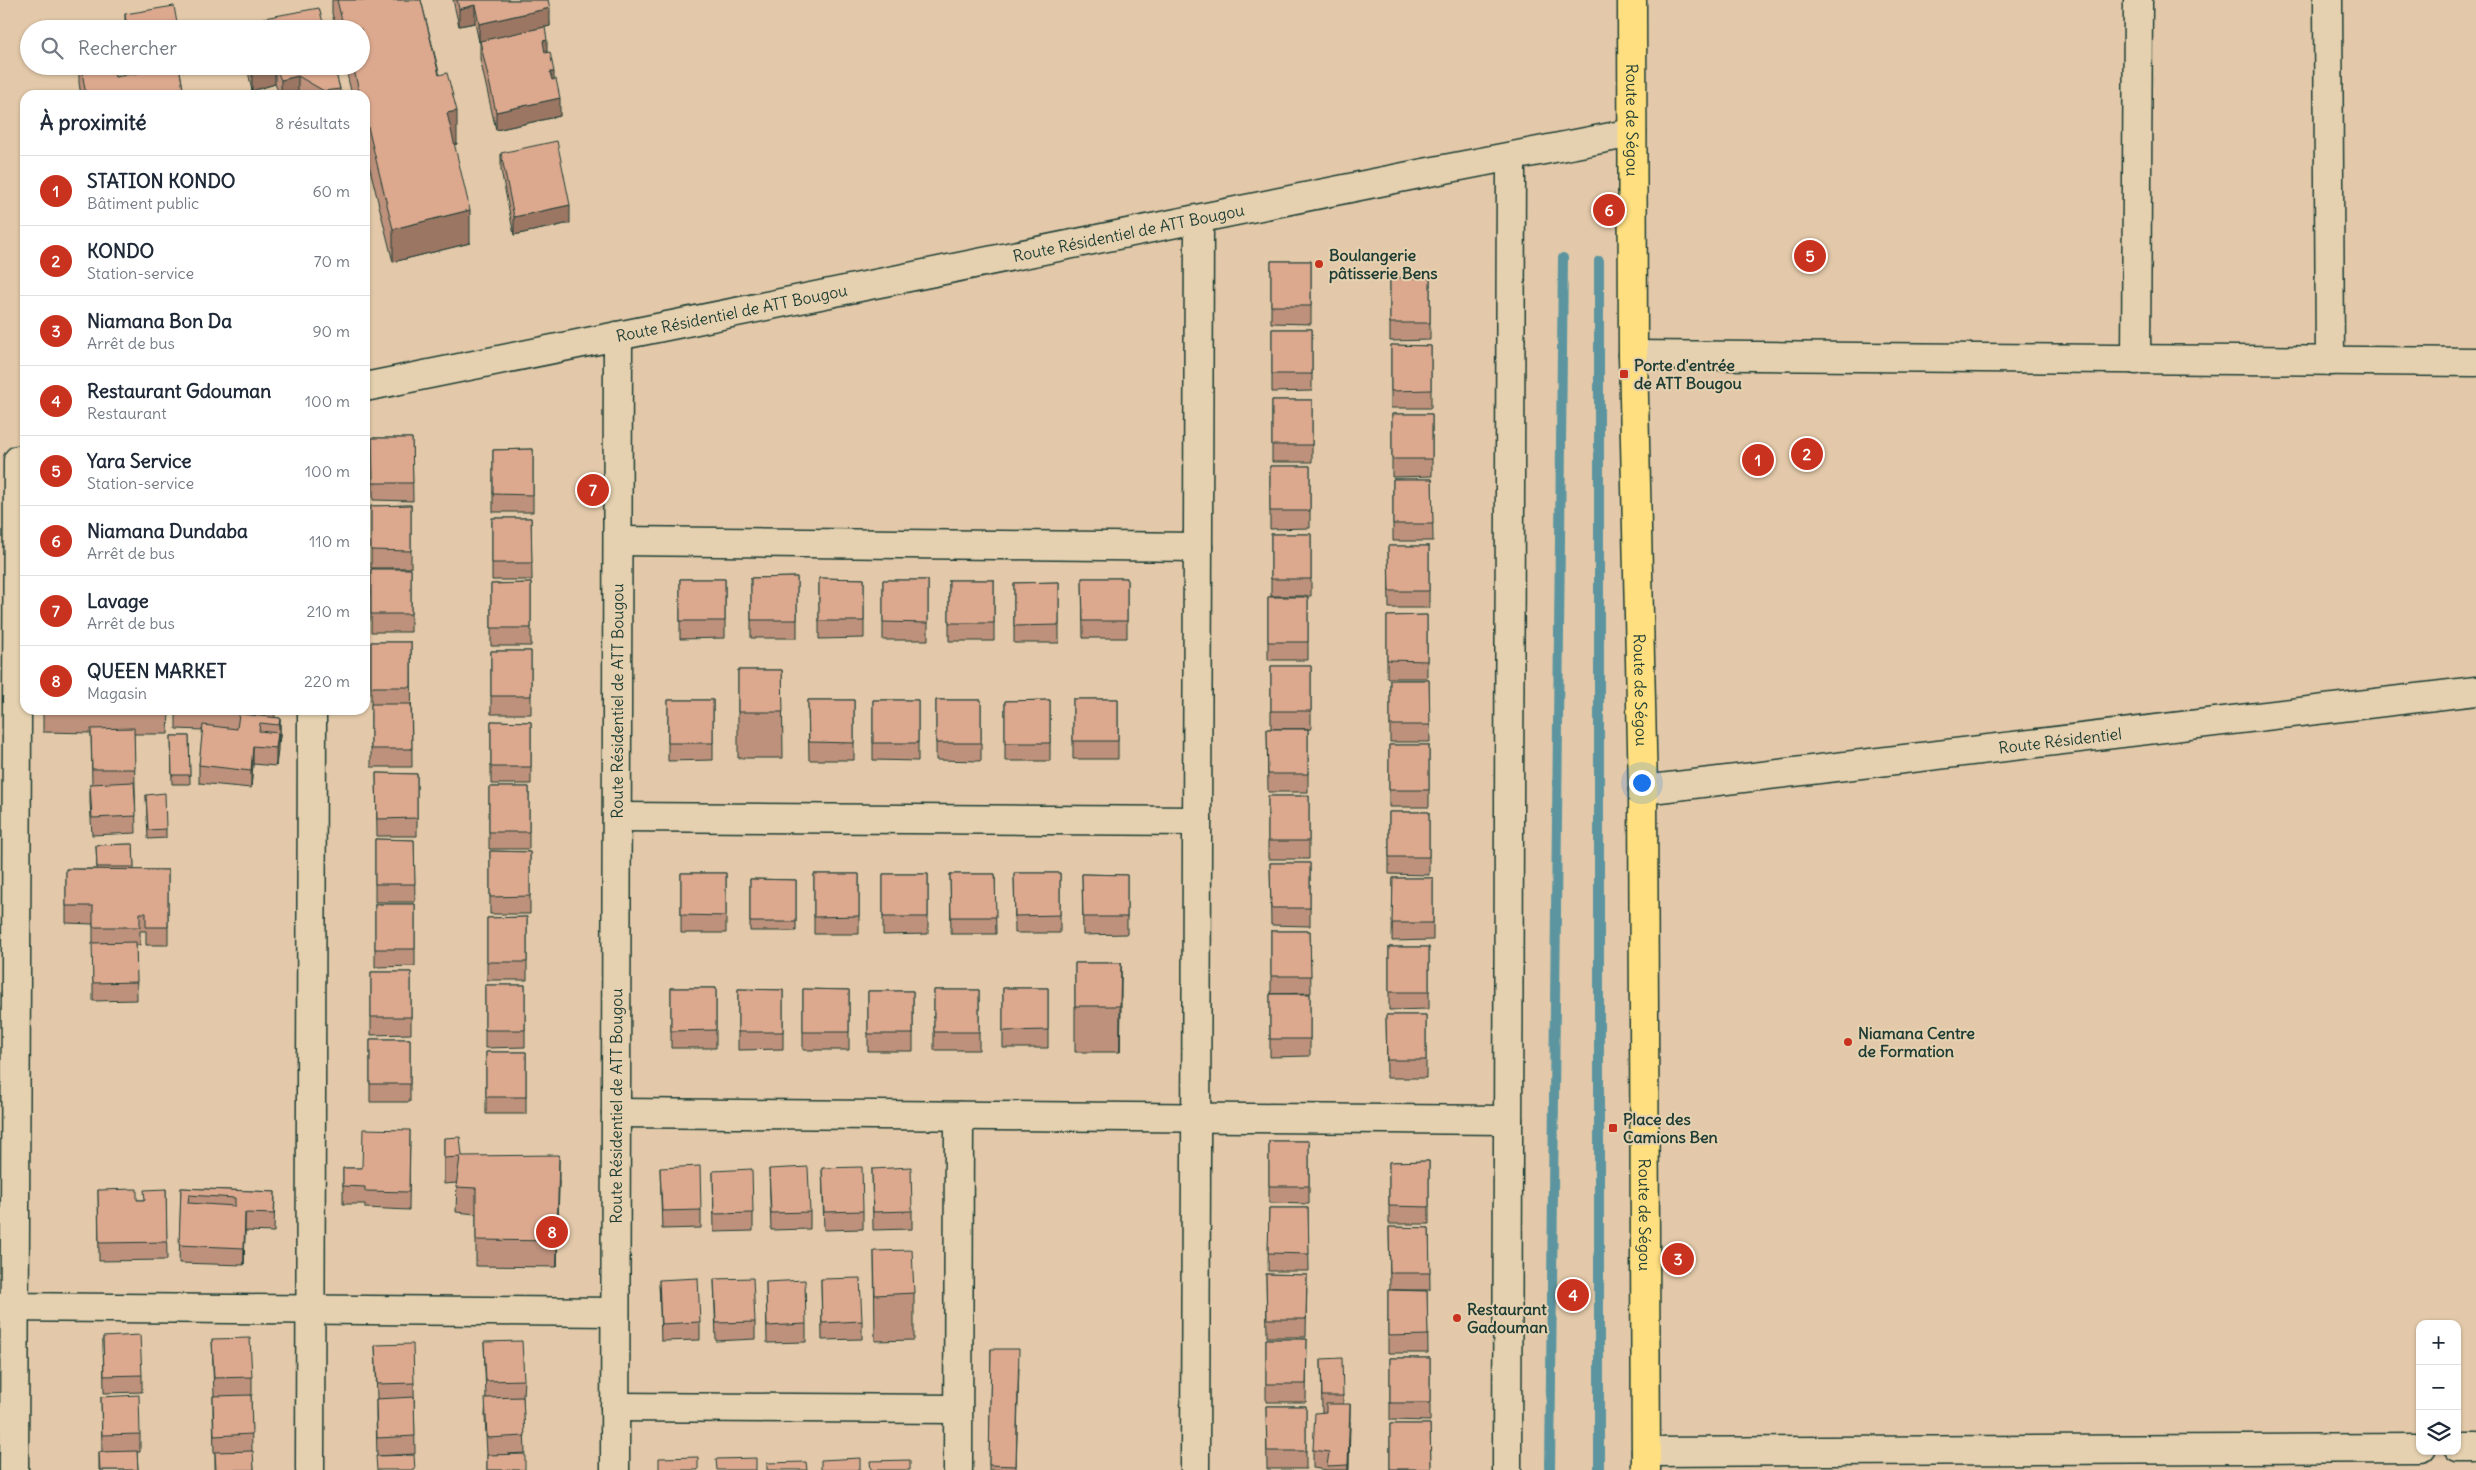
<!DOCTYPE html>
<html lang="fr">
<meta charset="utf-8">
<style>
:root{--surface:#fff;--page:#f2f2f3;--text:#1f2937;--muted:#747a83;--line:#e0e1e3;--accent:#c8321e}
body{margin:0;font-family:Delius,sans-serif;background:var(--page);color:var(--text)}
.controls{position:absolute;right:15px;bottom:15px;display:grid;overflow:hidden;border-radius:10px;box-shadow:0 1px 4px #0004}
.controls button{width:45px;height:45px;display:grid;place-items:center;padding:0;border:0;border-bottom:1px solid var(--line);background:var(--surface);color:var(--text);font:25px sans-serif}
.you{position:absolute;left:1641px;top:782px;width:18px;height:18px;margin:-12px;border:4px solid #fff;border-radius:50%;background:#1a73e8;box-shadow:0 0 0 8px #1a73e833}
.badge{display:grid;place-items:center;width:32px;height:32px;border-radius:50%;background:var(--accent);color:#fff;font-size:16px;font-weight:700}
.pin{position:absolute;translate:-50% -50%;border:2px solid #fff;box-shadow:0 1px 5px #0006}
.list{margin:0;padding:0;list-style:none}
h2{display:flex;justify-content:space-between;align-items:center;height:65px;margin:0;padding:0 20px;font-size:21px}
h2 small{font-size:16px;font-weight:400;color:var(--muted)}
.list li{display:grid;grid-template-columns:32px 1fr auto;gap:15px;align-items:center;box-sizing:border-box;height:70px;padding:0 20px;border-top:1px solid var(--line)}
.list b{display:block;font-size:19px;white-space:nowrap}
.list p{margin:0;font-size:16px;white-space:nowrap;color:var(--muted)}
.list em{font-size:16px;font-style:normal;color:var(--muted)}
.icon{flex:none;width:28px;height:28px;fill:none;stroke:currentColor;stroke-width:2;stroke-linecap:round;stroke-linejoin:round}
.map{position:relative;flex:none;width:2476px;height:1470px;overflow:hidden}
.search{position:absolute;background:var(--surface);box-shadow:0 1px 4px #0004;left:20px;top:20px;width:350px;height:55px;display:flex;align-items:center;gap:12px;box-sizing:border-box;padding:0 18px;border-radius:28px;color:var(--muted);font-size:19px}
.panel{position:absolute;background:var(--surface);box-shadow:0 1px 4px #0004;left:20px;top:90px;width:350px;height:625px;border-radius:15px}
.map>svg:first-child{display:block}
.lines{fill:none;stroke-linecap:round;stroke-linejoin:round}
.stream{stroke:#5c959f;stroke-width:10}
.street-casing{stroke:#1f3d34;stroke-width:31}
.secondary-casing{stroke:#1f3d34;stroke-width:31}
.highway-casing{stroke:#1f3d34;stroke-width:31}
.street{stroke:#e5d1af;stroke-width:28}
.secondary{stroke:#e5d1af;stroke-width:28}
.highway{stroke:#ffdf80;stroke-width:28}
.wall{fill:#bd917b;stroke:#1f3d34}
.shaded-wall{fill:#9a7664;stroke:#1f3d34}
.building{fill:#dca98f;stroke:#1f3d34;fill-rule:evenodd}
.poi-dot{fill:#c8321e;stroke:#e5d1af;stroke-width:2}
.labels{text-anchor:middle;stroke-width:4;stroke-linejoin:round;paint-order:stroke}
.street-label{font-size:16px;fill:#1f3d34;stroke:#e5d1af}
.poi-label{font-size:16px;font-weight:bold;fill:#1f3d34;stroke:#e5d1af;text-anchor:start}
</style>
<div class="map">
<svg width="2476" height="1470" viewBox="0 0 2476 1470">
<rect width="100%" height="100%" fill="#e3c9a9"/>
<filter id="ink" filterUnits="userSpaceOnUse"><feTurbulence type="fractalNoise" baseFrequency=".02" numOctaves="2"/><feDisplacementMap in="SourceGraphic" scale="10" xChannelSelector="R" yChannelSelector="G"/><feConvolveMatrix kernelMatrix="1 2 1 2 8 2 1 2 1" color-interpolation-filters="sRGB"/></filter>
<g filter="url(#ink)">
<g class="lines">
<path class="stream" d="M1550 1470 1563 258
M1599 1470V261"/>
<g class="street-casing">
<g id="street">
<path d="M2328 0 2330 361"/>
<path d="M1633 355 2476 362"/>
<path d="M2136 360 2138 0"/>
<path d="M618 541 1198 547"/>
<path id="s1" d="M1643 790 2476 691"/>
<path d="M617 817 1197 821"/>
<path d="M616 1113 1508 1120"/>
<path d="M0 1307 615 1312"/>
<path d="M615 1407 958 1409"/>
<path d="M2457 1448H2476"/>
<path d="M1646 1452 2420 1448"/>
<path d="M310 1470 312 710"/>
<path d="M958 1470 959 1116"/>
<path d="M1195 1470 1199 220"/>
<path d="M1507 1470 1511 158"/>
</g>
</g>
<g class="secondary-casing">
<g id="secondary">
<path id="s2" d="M365 387 1424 173 1632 133"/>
<path d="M14 1470 18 460"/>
<path id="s3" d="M615 1470 618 336"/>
</g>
</g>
<g class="highway-casing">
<g id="highway">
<path id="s4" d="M1632 0 1633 355 1643 790 1646 1470"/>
</g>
</g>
<use href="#street" class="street"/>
<use href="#secondary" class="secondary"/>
<use href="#highway" class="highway"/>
</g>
<path class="wall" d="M332 0H421L457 144H454L470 243 393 262 365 149V95H352L345 66H361V29H336L332 13Z
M453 0H548L550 26 532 30 547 52 554 80 560 116 496 130 480 59V42H479L475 23 459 26Z
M125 14 178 29H125Z
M79 66H113L115 77 130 74 128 66H179L184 95H81L79 83Z
M247 66H334L340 89V95H300L298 94 292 95H280L275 84 252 91Z
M501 153 570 223 514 235 501 170Z
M1271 261H1311V324L1271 323Z
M1390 278H1430V340L1390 341Z
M1272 329H1312V391L1272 392Z
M1391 345 1431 346V408H1391Z
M1272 400H1312V462H1272Z
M1392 414H1432V476L1392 477Z
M372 438H412L413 501 373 500Z
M533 449V512H493V450Z
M1270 466H1310V528L1270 529Z
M1393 479H1432L1433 541H1393Z
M411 505V568H371V506Z
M492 518H531L532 580H492Z
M1271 534H1311V596H1271Z
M1388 546H1429V608H1389Z
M371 569H411V632H371Z
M797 577V638H751V578Z
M819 578 864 579V638L819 639Z
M1082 578H1127V638H1083Z
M680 579H725V638L680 639Z
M883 580H928V640H883Z
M949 580H994V641H949Z
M1059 582V643H1014V583Z
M531 583V646H491V584Z
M1268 597H1308V660H1268Z
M1427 615V678H1387V616Z
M371 642H411L412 767H371Z
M491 651H531V714H491Z
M1271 666H1311V729H1271Z
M738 670H782L783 758H738Z
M1390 680H1429L1430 742H1390Z
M1073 699H1118V759H1073Z
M668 700H713V760L668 761Z
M808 700H854V760H809Z
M873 700H918V761L873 760Z
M936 700H981V761L936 760Z
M1050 700V761H1005V701Z
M43 710H169L168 734H134L135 786 136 833 92 835 90 802V784H92L91 733 43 732Z
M176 710H275V718H280V736L279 743H278L276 766 253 764 251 788 199 783V765L203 730 176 729Z
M491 721 531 722V784H491Z
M1267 729H1308V792H1268Z
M171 736H189L190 784H172Z
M1389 745H1429V807H1389Z
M376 773 417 774V836H377Z
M489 787H529V849H489Z
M146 795 166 829V838L148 839Z
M1268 796H1309V859H1268Z
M1389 812H1429V875L1389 874Z
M375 839 414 840 415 902H375Z
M133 844 134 870H168V945H146V931H140V945H136L137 1000 93 1001V924L66 923V869H97L96 845Z
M490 851 530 852V914H490Z
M1270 863H1310V926L1271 925Z
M681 873H726V933H681Z
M1014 873H1060V933H1015Z
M814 874H859V934H814Z
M883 874H928V934L883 935Z
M950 874H995L996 934H951Z
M1082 874 1127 875V934L1083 935Z
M1393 878H1433V940L1392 941Z
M750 879 796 880V931H750Z
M375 904H415V966L375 967Z
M527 917V980H487V918Z
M1271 931H1310L1311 993 1271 994Z
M1389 947H1429V1009L1389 1010Z
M1075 963H1121L1120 1052H1075Z
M371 972H411V1034L371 1035Z
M485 985H525V1047L485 1048Z
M671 988H716V1048H671Z
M1003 988H1048V1048H1003Z
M738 989 783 990V1049L738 1050Z
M803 989 849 990V1050H803Z
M934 990H979V1050H934Z
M868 991H913V1051H868Z
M1270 994H1310V1056L1270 1057Z
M1386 1015H1426V1078H1387Z
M370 1039H410V1102H370Z
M486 1052H526V1114H486Z
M410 1130 409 1210 365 1208V1204H343V1168H362Z
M444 1138 462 1156 559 1181 557 1267 476 1266V1214L456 1212 457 1183 444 1184Z
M1269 1141H1309V1204L1269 1203Z
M1429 1161V1224H1389V1162Z
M660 1168 701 1210V1228L662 1229Z
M822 1168 863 1211V1229L824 1230Z
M769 1169 810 1212V1229L771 1230Z
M872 1169 912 1211V1229L873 1230Z
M713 1171 753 1213V1231L714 1232Z
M181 1188 275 1192 274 1232 245 1231 244 1265 179 1263Z
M166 1189 167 1260 99 1261 98 1190 137 1200H144Z
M1269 1208H1308L1309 1271H1268Z
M1389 1227 1429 1228 1430 1290H1392L1427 1291 1428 1353H1388V1290H1390Z
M874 1251 914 1293V1340L875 1341Z
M1266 1274 1307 1275 1306 1337H1267Z
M714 1279 755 1322V1339L716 1341Z
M821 1279 862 1321V1339L822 1340Z
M659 1280 700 1322V1340L661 1341Z
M766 1282 806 1324V1342L767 1343Z
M103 1337 142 1375V1392L104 1393Z
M212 1339 252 1377V1395H251L252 1451 254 1470H215V1453H214L213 1414V1396H214Z
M1266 1339H1307L1306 1402H1266Z
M484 1342 524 1380 523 1397 525 1453 508 1454 525 1470H487V1455L485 1416 486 1398Z
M375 1345 414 1383 415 1454 377 1456 376 1416V1399H377Z
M991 1349 1019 1367 1016 1470H989Z
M1390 1358H1430V1421L1390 1420Z
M1321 1359 1343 1396V1404L1350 1422 1349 1470H1327L1313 1468V1450L1322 1413Z
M101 1397 140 1434V1452H137L138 1470H99V1452H102Z
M1266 1406H1306V1469H1267Z
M1390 1424H1430L1431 1470H1390Z"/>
<path class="shaded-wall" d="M475 5V23L459 26V9Z
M550 8V26L479 42V24Z
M547 40V58L543 59V41Z
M275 67V84L252 91V73Z
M550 72H554V89Z
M298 76V94L292 95H281V80Z
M560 98V116L496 130V112Z
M457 111V144L447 146V113Z
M570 205V223L514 235V217Z
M470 210V243L393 262V229Z
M280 718V736L279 743V725Z
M278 733V750L276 766V748Z
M253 746V764L251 788V771Z
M1121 963V1010L1120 1052V1006Z
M559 1155V1181L557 1267V1241Z
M245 1213V1231L244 1265V1248Z
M1350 1404V1422L1348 1470Z"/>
<path class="building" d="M337 0H421L439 75 447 73 457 111 447 113 470 210 393 229 365 115V95H360L353 66H361V29H344Z
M457 0H548L550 8 479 24 475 5 459 9Z
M174 6 178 29H127L125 14Z
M319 8 325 29H243L242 22Z
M545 27 547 40 543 41 545 53 550 52 554 72H550L552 80 556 79 560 98 496 112 480 41Z
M81 66H113L115 77 144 72 143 66H179L184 95H86Z
M250 66H334L340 89 324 91 298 76 281 80 275 67 252 73Z
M557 141 570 205 514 217 501 153Z
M1271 261H1311V306H1271Z
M1390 278H1430V323H1390Z
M1272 329H1312V374H1272Z
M1391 345 1431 346V390L1391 391Z
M1272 400H1312V445H1272Z
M1392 414H1432V459H1392Z
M372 438H412L413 483H373Z
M533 449V495L493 494V450Z
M1270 466H1310V511H1270Z
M1393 479H1432L1433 524H1393Z
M411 505V551L371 550V506Z
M492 518H531L532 563H492Z
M1271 534H1311V579H1271Z
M1388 546H1429V591H1389Z
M371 569H411V614H371Z
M797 577V620H751V578Z
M819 578 864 579V621H819Z
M1082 578H1127V621H1083Z
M680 579H725V621H680Z
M883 580H928V623L883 622Z
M949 580H994V623H949Z
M1059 582V625L1014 626V583Z
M531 583V628H491V584Z
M1268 597H1308V642H1268Z
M1427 615V661L1387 660V616Z
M371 642H411V687H371Z
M491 651H531V696H491Z
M1271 666H1311V711H1271Z
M738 670H782L783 712H738Z
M1390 680H1429L1430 725H1390Z
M1073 699H1118V741H1073Z
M668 700H713V743H668Z
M808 700H854V743L809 742Z
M873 700H918V743H873Z
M936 700H981V743H936Z
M1050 700V743H1005V701Z
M371 704H411L412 749H371Z
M176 710H275V714L176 712Z
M239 714 280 718 279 725 260 723 259 731 278 733 276 748 253 746 251 771 199 765 203 725 237 729Z
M491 721 531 722V767H491Z
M134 728 135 769H92L91 729Z
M1267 729H1308V774H1268Z
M171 736H189L190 775H172Z
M1389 745H1429V790H1389Z
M376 773 417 774V818L377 819Z
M134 782 136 816 92 818 90 784Z
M489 787H529V832H489Z
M165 793 166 829 148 830 146 795Z
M1268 796H1309V841H1268Z
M1389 812H1429V857H1389Z
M375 839 414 840 415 884H375Z
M133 844 134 867H97L96 845Z
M490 851 530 852V896L490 897Z
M1270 863H1310V908H1271Z
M66 869 168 870V927H146V913H140V927H93V906H66Z
M681 873H726V916L681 915Z
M1014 873H1060V915L1015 916Z
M814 874H859V916L814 917Z
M883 874H928V917H883Z
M950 874H995L996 917H951Z
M1082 874 1127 875V917H1083Z
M1393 878H1433V923H1392Z
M750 879 796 880V922H750Z
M375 904H415V949H375Z
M527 917V962H487V918Z
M1271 931H1310L1311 976H1271Z
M136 942 137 982 93 983 92 943Z
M1389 947H1429V992H1389Z
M1075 963H1121L1120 1006H1075Z
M371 972H411V1017H371Z
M485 985H525V1030H485Z
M671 988H716V1030L671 1031Z
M1003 988H1048V1030L1003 1031Z
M738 989 783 990V1032H738Z
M803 989 849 990V1032H803Z
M934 990H979V1032H934Z
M868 991H913V1034H868Z
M1270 994H1310V1039H1270Z
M1386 1015H1426V1060H1387Z
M370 1039H410V1084H370Z
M486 1052H526V1097H486Z
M363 1129 410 1130 409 1192 365 1191V1187L343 1186V1168H362Z
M460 1137 462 1156 559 1155 557 1241 476 1240V1188L456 1187 460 1157 444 1158V1138Z
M1269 1141H1309V1186H1269Z
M1429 1161V1207L1389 1206V1162Z
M700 1166 701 1210 662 1211 660 1168Z
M808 1167 810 1212 771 1213 769 1169Z
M862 1167 863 1211 824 1212 822 1168Z
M911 1167 912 1211 873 1212 872 1169Z
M752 1169 753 1213 714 1214 713 1171Z
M181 1188 275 1192 274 1214 245 1213 244 1248 179 1245ZM189 1195 235 1198V1206L188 1203Z
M137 1189V1200H145L144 1190 166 1189 167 1242 99 1243 98 1190Z
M1269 1208H1308L1309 1254 1268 1253Z
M1389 1227 1429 1228 1430 1273H1390Z
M912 1250 914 1293 875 1295 874 1251Z
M1266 1274 1307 1275 1306 1319H1267Z
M698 1278 700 1322 661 1324 659 1280Z
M753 1278 755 1322 716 1323 714 1279Z
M860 1278 862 1321 822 1323 821 1279Z
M805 1280 806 1324 767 1326 766 1282Z
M1388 1290 1427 1291 1428 1335 1388 1336Z
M140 1335 142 1375 104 1376 103 1337Z
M250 1338 252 1377 214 1378 212 1339Z
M1266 1339H1307L1306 1384H1266Z
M522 1341 524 1380 486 1381 484 1342Z
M413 1344 414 1383 377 1384 375 1345Z
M991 1349H1019L1016 1466 989 1465Z
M1342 1358 1343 1396H1322L1321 1359Z
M1390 1358H1430V1403H1390Z
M139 1395 140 1434 102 1435 101 1397Z
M251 1395 252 1434 214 1436 213 1396Z
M414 1397 415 1436 377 1438 376 1399Z
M523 1397 525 1436 487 1438 485 1398Z
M1326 1404H1350L1348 1465 1327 1466 1329 1452 1313 1450 1315 1413 1326 1412Z
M1266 1406H1306V1451H1267Z
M1390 1424H1430L1431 1469H1390Z
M137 1451 138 1470H100L99 1452Z
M253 1451 254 1470H216L215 1452Z
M525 1454V1470H487V1455Z
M414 1455 415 1470H377L376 1456Z
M698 1457V1470H659V1458Z
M756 1458V1470H717L716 1459Z
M860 1458V1470H821V1460Z
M910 1460V1470H871L870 1461Z
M806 1462 807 1470H767V1463Z"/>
</g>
<g class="poi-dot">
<circle cx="1319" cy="264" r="5"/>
<rect x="1619" y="369" width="10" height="10" rx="2.5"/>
<circle cx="1848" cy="1042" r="5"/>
<rect x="1608" y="1123" width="10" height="10" rx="2.5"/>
<circle cx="1457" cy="1318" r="5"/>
</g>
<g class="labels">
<g class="street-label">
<text dy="6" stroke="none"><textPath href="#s4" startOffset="120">Route de Ségou</textPath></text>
<text dy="6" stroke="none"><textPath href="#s2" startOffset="779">Route Résidentiel de ATT Bougou</textPath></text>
<text dy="6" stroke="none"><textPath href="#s2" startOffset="374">Route Résidentiel de ATT Bougou</textPath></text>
<text dy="6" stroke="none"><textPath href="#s4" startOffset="690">Route de Ségou</textPath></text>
<text dy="6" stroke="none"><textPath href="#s3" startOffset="769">Route Résidentiel de ATT Bougou</textPath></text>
<text dy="6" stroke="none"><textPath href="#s1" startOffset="420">Route Résidentiel</textPath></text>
<text dy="6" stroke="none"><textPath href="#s3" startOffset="364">Route Résidentiel de ATT Bougou</textPath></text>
<text dy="6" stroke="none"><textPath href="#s4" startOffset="1215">Route de Ségou</textPath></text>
</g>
<g class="poi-label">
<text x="1329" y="261">Boulangerie<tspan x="1329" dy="18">pâtisserie Bens</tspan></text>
<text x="1634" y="371">Porte d'entrée<tspan x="1634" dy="18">de ATT Bougou</tspan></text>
<text x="1858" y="1039">Niamana Centre<tspan x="1858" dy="18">de Formation</tspan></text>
<text x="1623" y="1125">Place des<tspan x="1623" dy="18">Camions Ben</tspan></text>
<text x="1467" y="1315">Restaurant<tspan x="1467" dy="18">Gadouman</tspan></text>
</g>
</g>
</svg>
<div class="controls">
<button>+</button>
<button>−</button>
<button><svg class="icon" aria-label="layers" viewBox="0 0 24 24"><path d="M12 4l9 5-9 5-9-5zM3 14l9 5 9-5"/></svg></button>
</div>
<div class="you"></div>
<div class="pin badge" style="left:1758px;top:460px">1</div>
<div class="pin badge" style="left:1807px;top:454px">2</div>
<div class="pin badge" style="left:1678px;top:1259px">3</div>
<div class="pin badge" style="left:1573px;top:1295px">4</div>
<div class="pin badge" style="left:1810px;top:256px">5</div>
<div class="pin badge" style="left:1609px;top:210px">6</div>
<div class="pin badge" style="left:593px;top:490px">7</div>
<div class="pin badge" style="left:552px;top:1232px">8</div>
<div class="search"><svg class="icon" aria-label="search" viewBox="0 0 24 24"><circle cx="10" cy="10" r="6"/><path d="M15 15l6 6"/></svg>Rechercher</div>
<section class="panel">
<h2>À proximité<small>8 résultats</small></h2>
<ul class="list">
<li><span class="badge">1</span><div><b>STATION KONDO</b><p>Bâtiment public</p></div><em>60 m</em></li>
<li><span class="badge">2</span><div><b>KONDO</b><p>Station-service</p></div><em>70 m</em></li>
<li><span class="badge">3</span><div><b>Niamana Bon Da</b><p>Arrêt de bus</p></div><em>90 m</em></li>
<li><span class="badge">4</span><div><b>Restaurant Gdouman</b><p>Restaurant</p></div><em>100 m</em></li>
<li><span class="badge">5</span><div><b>Yara Service</b><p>Station-service</p></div><em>100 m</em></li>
<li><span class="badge">6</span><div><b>Niamana Dundaba</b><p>Arrêt de bus</p></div><em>110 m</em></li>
<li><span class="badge">7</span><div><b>Lavage</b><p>Arrêt de bus</p></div><em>210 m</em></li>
<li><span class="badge">8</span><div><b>QUEEN MARKET</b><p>Magasin</p></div><em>220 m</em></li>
</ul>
</section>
</div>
